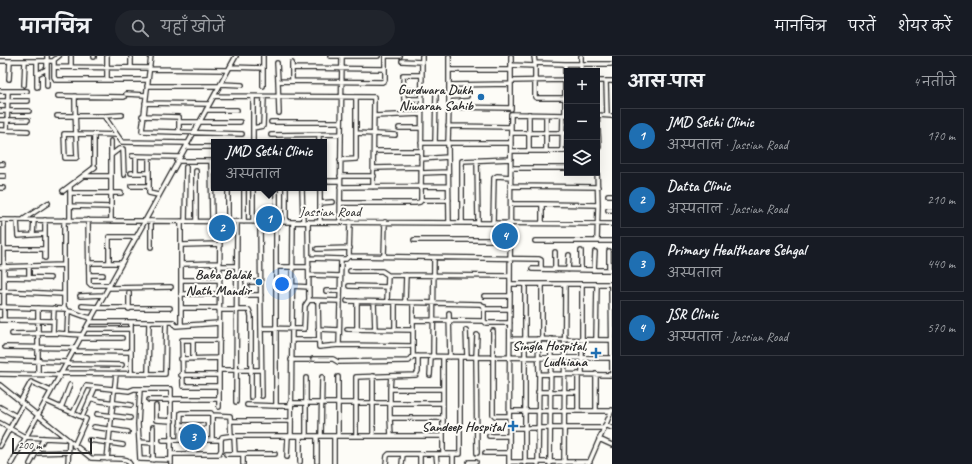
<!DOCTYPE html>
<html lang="hi">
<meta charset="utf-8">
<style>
:root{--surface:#171b24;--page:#20242c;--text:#f1f3f6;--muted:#9ea1a6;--line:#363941;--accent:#1f6fb2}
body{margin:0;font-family:Caveat,"Playpen Sans Deva",sans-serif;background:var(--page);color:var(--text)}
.controls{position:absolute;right:12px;top:12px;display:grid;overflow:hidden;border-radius:0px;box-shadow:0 4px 16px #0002}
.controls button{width:36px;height:36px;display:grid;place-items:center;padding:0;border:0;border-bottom:1px solid var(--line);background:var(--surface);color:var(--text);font:20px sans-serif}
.scale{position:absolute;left:12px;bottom:10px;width:80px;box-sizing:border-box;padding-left:4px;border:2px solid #2b2b2b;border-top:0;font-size:11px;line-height:14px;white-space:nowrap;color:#2b2b2b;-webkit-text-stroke:3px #fdfcf7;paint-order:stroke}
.you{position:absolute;left:282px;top:228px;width:14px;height:14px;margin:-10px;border:3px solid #fff;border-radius:50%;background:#1a73e8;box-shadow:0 0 0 6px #1a73e833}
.badge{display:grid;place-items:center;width:26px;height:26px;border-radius:50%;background:var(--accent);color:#fff;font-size:13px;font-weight:700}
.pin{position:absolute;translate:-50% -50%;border:2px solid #fff;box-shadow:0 1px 4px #0006}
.popup{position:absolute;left:211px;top:83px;width:116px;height:52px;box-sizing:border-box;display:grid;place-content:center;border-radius:0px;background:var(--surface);filter:drop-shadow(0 1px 3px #0005);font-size:13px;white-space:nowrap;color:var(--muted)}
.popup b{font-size:15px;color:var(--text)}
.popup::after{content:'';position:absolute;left:50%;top:100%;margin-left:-8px;border:8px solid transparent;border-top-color:var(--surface)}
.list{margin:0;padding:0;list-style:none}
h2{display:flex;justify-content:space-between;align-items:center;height:52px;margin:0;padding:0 16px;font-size:17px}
h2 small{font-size:13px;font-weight:400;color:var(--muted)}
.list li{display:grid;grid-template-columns:26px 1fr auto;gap:12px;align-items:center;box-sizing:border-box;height:56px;margin:0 8px 8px;padding:0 8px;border:1px solid var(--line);border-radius:0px}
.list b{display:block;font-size:15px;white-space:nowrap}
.list p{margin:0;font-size:13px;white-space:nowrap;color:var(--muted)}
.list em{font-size:13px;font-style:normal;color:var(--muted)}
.icon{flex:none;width:22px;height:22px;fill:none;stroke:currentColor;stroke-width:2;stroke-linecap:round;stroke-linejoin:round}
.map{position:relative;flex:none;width:612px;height:408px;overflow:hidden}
header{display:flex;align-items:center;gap:24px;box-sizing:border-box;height:56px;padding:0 20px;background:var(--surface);border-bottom:1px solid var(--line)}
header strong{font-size:19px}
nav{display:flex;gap:22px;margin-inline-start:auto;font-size:14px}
.search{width:280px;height:36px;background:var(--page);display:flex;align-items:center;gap:10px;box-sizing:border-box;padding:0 14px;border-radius:22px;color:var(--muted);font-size:15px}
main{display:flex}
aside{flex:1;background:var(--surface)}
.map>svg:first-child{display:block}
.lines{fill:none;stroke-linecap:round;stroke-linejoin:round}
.minor-casing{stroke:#2b2b2b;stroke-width:6}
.minor{stroke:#fdfcf7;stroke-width:3.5}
.poi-dot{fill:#1f6fb2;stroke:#fdfcf7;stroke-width:1.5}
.labels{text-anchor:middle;stroke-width:4;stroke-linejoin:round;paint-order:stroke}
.poi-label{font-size:14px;font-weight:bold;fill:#2b2b2b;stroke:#fdfcf7;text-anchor:end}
.street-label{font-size:14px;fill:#2b2b2b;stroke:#fdfcf7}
</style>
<header>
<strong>मानचित्र</strong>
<div class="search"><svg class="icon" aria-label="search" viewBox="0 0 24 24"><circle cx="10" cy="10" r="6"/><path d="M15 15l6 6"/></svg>यहाँ खोजें</div>
<nav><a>मानचित्र</a><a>परतें</a><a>शेयर करें</a></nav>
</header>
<main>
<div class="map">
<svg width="612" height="408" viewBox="0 0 612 408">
<rect width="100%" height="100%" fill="#fdfcf7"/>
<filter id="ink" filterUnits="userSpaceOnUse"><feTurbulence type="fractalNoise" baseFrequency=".025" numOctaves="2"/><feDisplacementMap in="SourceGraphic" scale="8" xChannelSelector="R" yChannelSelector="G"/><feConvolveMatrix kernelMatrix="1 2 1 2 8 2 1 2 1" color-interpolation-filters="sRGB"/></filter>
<g filter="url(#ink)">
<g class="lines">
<g class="minor-casing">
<path id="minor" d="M47 0V30
M59 0 54 4V21L56 24H148
M151 0 142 75 242 78
M263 0V30
M330 0H378
M386 0H400
M449 0V51
M534 0 535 7
M581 0V15
M94 1V0
M0 5H54
M37 5V31
M402 5 422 6
M277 7 278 25 382 26 385 24V0
M565 8H611
M511 9 535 10
M54 11 149 12
M71 11V0
M230 11 263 12
M131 12V0
M292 12 385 13
M149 13 228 14
M449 14H511
M37 18 47 13
M9 23 10 5
M107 24V0
M278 25 279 57
M292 25V7
M511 25 566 24
M597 25H612
M606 25 607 59
M221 28 242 29
M24 29 25 5
M449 29 511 28
M147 30H219
M402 34 421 35
M0 35H27
M126 38 145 39
M58 40 124 41
M75 40C75 61 76 81 77 101L76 102H65L64 78H65C82 78 99 78 116 79
M214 40 374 41 373 131
M449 41 467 40
M421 43H404L403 19H422
M0 45H28
M145 47 209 48
M511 53V0
M206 54H237
M0 55H29
M529 58V95
M565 59C565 42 565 25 565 8L535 7V41L537 42H567
M597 59 612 60
M57 60H104L122 86 187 87
M104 60 122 59
M142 60 179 61V76
M374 60 421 58
M0 64H28
M180 66H240
M271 66H341
M448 70 511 71
M253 72 263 70 264 41
M399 72H421
M0 74 28 75
M7 74 8 35
M356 77 395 79
M511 77H567
M94 78V108
M271 79 341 78
M319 79V86
M253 86V41
M421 87H448L449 51 511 52
M435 87 436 36
M186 91H214
M374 95H421
M511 95H567
M546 95V59
M562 95 563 59
M597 95 599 91 597 59
M111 99 119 93H123L124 119
M132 100 180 101
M149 101V137L158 139
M421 103 448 101
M340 104 356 103V41
M477 104 478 166
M177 105H214
M211 105 212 165
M0 108H3
M374 112 421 111
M511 112H567
M597 113 598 149
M196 115V165
M131 117H149
M136 117V100
M421 117 448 116
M0 120H4
M84 120H111
M340 120H374
M324 125H340
M70 130V164
M131 130H148
M511 130 598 131
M340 131 448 130
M0 132H3
M228 132V166
M244 132V166
M276 132V350H290
M302 132 303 166
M320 132V166
M63 135 95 111
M70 137H121
M608 139H612
M421 144 422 0
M320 147 332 146
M340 147H415L420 146 421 144H449
M511 148H542
M70 150 111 151
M608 154H612
M24 163 48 147
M0 164 612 168
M17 164 18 180 45 178
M45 164V202
M64 164V253
M88 164 89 227 91 229H110
M111 165V85
M181 165V269
M185 165 186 111
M449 165 448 87H511
M253 166V132
M260 166 261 272
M286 166V132
M308 166 309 244 339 245
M462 166V105L511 103
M493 166 494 122 497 120 511 121
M542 166V148L598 149 597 185H612
M340 167 342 0
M33 178 34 164
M414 184H511
M535 185H597
M182 189 219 188
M151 191V165
M4 193H45
M317 193 350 192
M609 195V214
M349 200 539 203 541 204V213
M384 200 385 166
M309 202 341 203 339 289 413 290
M341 203H346L349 200 350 166
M88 207H122
M109 207V181H137
M182 208 219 207
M219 210H236
M0 211 63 209
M276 211H309
M532 213 594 214 595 196
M555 214V196
M568 214 569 199
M581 214V195
M594 214H612
M350 215H382L388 219
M89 219H103
M246 219 247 239H261
M309 219 340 220
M5 221 50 222
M29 222V210
M181 224H219
M246 226H261
M510 228H612
M611 228 612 319
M292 230 309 231
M349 230 388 231
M108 232 171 231
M0 235 63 238
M326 235H340
M129 237V253
M181 238H219
M80 240 104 239
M484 240H510
M318 245 319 291 339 289
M347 245 480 248 484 250V265L486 267H510
M357 245V273
M374 246 375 274
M387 246 388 219 510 220
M395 246V274
M405 246 406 219
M82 250 98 251
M0 251 66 253 68 255 67 278
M38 252V318
M97 252H170
M181 252H219
M484 253H510
M219 254H249L251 260V314H219V351
M68 255C77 256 81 261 92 262
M449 257 450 301
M0 264H4V164
M4 264 53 265
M413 264 484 265
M90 266H173L176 270 219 267
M86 273H131
M318 273 339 274
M347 273 413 274
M466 274 467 301
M493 275V358L495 360H509
M53 277 54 252
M12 278 53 277 82 279
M80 282H122
M510 283 612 284
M538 283 539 318 611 319
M542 283V228
M193 284V303
M292 284H318
M596 284 597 228
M5 291 75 292
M73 295 131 296
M413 300V247
M433 301 434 202
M443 301V398
M181 303 219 302
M313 303H333L338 306 409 305 413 300 476 301 477 279
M0 304 67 306
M291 304H309
M66 308 122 309
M219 314 220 166
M61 317 165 318 166 266
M0 318 60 319
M131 318V266
M148 318 149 266
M578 318V355
M582 318V228
M596 318V355
M181 319H219
M430 319 431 301
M373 320V380
M338 321V380
M306 322V380
M0 329 91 402 122 403 127 404 130 408
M219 330H183L182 284H220
M140 333 138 368 140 403 171 404
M390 333 391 320
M538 336H578
M262 340 261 272 304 273 305 250 309 244
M251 341V314H261
M90 342 100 345 131 349
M172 343H219
M149 344H172
M46 345 86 363 74 390
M20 346 31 326 51 335
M236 346 237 166
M290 347H443
M247 349 276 350
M156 350V364L172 365
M0 351 16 360
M61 352 70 329
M509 355H612
M73 357 86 330 129 335 134 333H171V408
M97 358 130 362
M82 361 95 332
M390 362V333H443
M443 362H390L391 380H443
M231 365H291
M0 367 25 381 64 383
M180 369H203
M605 369 612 372
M94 371 128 376
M153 371V404
M509 372H603
M234 380 235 398
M291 380 293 166
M300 380V406
M317 380V406
M321 380 322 321
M356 380V321L416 319 418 315V300
M489 380H509
M599 383 612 389
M89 384 123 389
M163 384H221V394L219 398H171
M180 384 181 357H211L212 359
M212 384V359L230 360 231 380
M221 384 222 381 229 380H391
M139 386 153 387
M0 390 23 348
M36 397 68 396
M477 397 476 301 612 302
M485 397H509
M226 398H275
M420 398V408
M436 398 437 408
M287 401 288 380
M107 403 116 318
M509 406H590
M589 407 612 354
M11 408 236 0
M30 408 44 382
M68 408 69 386
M243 408V398
M334 408V380
M386 408 387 400 389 398H460V301
M402 408 403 398
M453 408V399
M468 408 469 406H476
M509 408 511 58 567 59
M525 408V228
M538 408 539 318
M550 408 551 283
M564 408 565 228"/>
</g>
<use href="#minor" class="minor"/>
</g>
</g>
<g class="poi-dot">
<circle cx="481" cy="41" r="4"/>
<circle cx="259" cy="226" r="4"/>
<path d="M594 291h4v4h4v4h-4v4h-4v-4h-4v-4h4z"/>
<path d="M511 364h4v4h4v4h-4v4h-4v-4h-4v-4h4z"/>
</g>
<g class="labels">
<g class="poi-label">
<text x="473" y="38">Gurdwara Dukh<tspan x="473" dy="16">Niwaran Sahib</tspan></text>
<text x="251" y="223">Baba Balak<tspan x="251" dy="16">Nath Mandir</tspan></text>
<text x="587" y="294">Singla Hospital,<tspan x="587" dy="16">Ludhiana</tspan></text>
<text x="504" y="375">Sandeep Hospital</text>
</g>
<g class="street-label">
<text x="330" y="160">Jassian Road</text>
</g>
</g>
</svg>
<div class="controls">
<button>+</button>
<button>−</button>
<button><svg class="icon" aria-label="layers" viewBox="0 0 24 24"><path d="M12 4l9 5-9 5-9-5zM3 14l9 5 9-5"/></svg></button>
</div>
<div class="scale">200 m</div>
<div class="you"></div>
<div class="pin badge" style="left:269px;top:163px">1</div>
<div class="popup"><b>JMD Sethi Clinic</b>अस्पताल</div>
<div class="pin badge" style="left:222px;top:172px">2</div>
<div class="pin badge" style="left:193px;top:381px">3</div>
<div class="pin badge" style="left:505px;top:180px">4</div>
</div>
<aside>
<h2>आस-पास<small>4 नतीजे</small></h2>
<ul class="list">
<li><span class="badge">1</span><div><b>JMD Sethi Clinic</b><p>अस्पताल · Jassian Road</p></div><em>170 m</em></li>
<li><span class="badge">2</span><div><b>Datta Clinic</b><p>अस्पताल · Jassian Road</p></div><em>210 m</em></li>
<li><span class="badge">3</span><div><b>Primary Healthcare Sehgal</b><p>अस्पताल</p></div><em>440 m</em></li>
<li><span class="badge">4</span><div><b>JSR Clinic</b><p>अस्पताल · Jassian Road</p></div><em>570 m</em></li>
</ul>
</aside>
</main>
